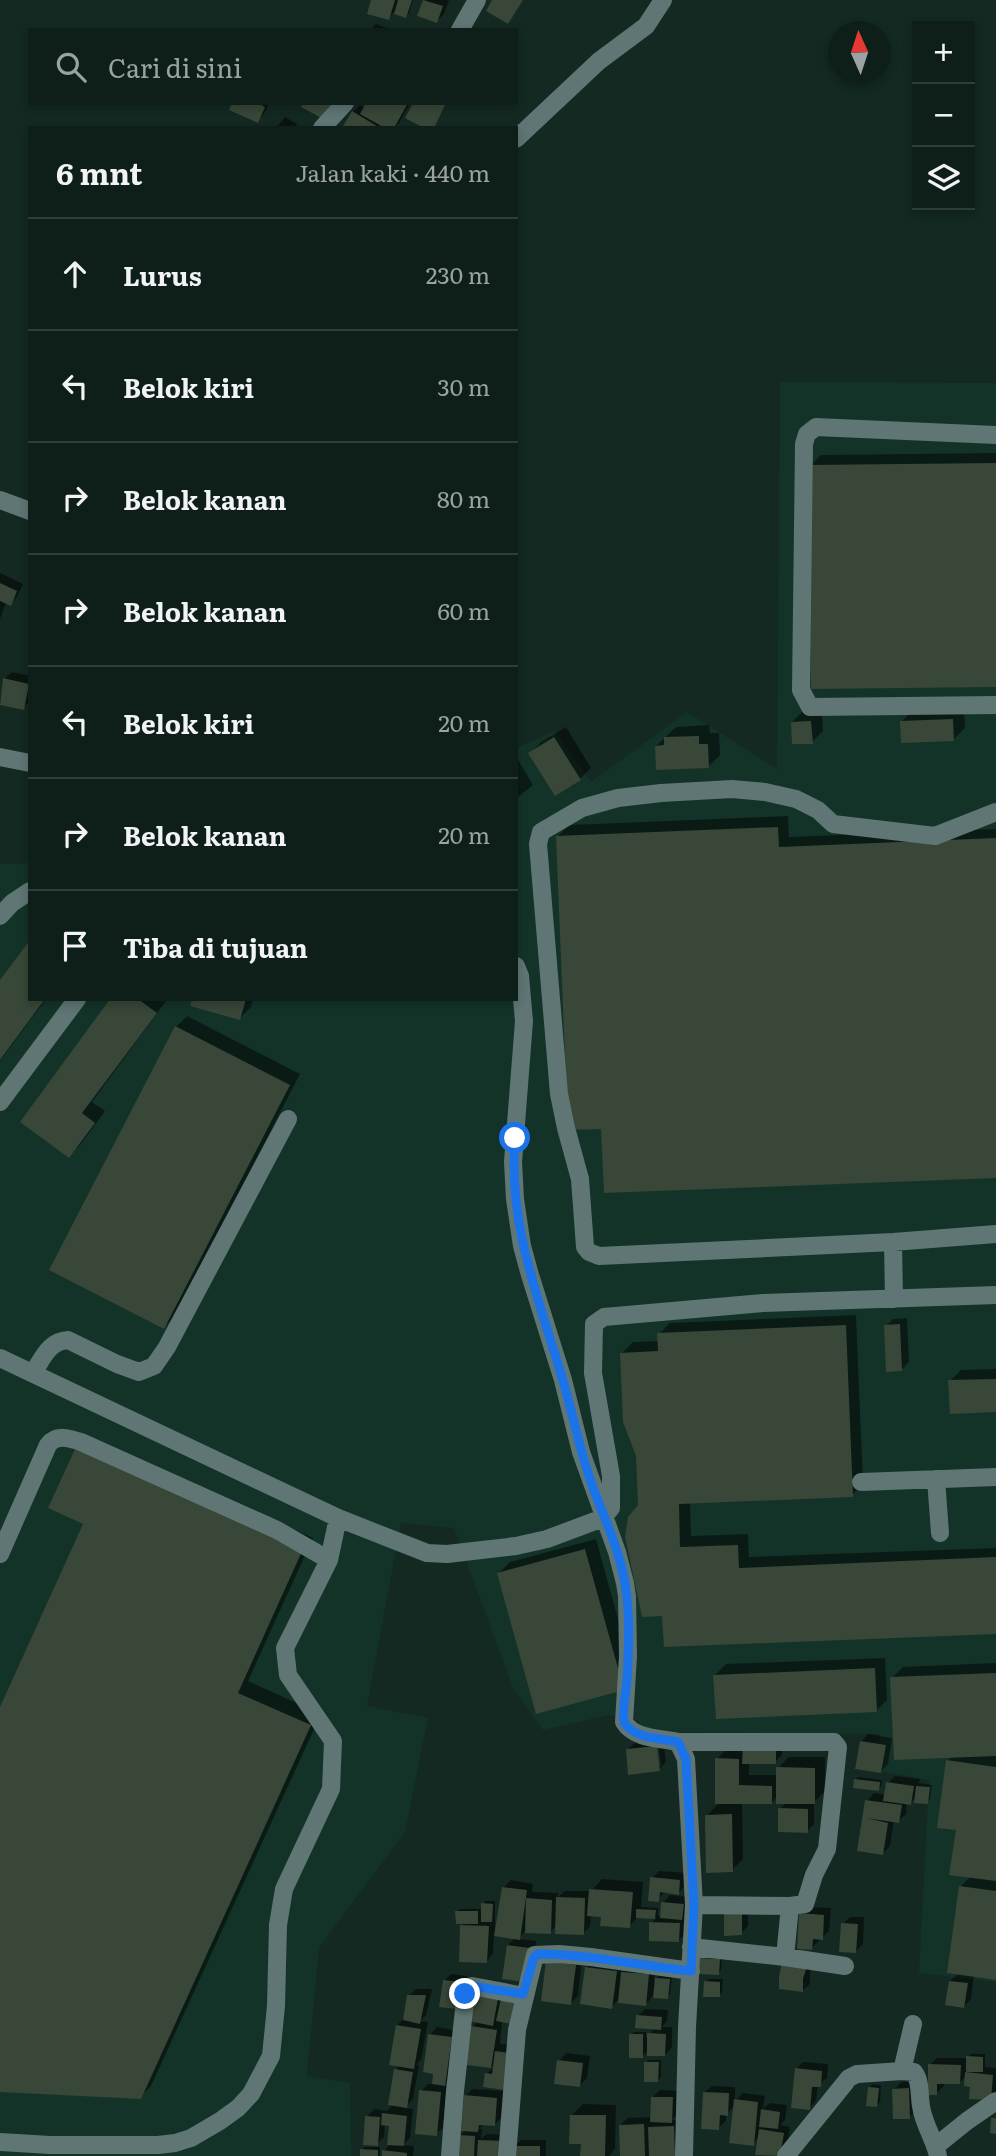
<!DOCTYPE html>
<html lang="id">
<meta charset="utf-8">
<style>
:root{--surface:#0e1f1a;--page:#1c2c27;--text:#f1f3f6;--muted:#9ba2a2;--line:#2e3d39}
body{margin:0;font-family:Literata,serif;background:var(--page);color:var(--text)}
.controls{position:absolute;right:21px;top:21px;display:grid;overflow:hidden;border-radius:0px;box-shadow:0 4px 10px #0003}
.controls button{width:63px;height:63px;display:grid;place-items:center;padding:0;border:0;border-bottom:2px solid var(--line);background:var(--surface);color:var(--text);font:35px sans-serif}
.compass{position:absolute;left:828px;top:21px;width:63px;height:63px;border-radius:50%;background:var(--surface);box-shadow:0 4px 10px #0003;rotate:357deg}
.stop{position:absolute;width:21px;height:21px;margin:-16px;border:5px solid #1a73e8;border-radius:50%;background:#fff}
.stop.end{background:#1a73e8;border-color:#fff;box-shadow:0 2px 7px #0008}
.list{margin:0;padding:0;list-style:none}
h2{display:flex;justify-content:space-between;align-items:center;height:91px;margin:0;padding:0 28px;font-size:30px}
h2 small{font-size:23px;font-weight:400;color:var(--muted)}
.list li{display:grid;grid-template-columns:46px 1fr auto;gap:21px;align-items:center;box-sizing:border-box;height:112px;padding:0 28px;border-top:2px solid var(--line)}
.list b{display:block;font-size:26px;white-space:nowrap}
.list em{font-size:23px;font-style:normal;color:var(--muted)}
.icon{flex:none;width:38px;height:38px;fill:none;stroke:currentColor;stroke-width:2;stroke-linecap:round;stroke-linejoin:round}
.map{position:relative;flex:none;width:996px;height:2156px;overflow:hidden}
.search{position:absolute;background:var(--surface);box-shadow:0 4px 10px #0003;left:28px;top:28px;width:490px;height:77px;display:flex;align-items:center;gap:18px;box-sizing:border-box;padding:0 24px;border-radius:0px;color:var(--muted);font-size:26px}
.panel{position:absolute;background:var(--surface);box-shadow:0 4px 10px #0003;left:28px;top:126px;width:490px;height:875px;border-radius:0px}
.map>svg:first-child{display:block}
.built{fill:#133329}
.shadow{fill:#0007}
.building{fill:#384738}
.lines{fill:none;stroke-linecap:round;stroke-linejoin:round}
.minor{stroke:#5f7675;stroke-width:18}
.route{stroke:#1a73e8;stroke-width:9}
</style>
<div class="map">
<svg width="996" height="2156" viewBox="0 0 996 2156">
<rect width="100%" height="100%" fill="#132922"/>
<path class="built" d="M780 382 996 383V1982L919 1973 929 1780 881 1771 880 1734 646 1732 638 1721 609 1715 543 1730 513 1688 454 1528 401 1523 367 1706 428 1718 405 1832 319 1948 307 2076 350 2083 351 2156H0V864H26L30 855V999H516V748L555 731 591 782 687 712 777 769Z"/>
<path class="shadow" d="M373 0H413L409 13 406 16 394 12 388 18Z
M425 0H449L444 14 437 21 420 15Z
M376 24 392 30H370Z
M234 103H269L264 114 257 121Z
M368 103H410L399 123 394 128 383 125 381 128H344L353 112 360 105 366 108Z
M285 117 297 124 296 128H276Z
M996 453V685L810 466 821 455Z
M0 573 23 584 17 597 10 604 6 602 0 619Z
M12 672 30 676V701L23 708 0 703 4 679Z
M964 708 965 728 954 739 902 721 913 710Z
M822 710 823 731 812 742 792 722 803 711Z
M709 725 710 733H719L720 755 709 766 656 746 676 727Z
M566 727 591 768 580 779 531 753 541 742Z
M517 758 533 785 516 799V759Z
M788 816 789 837 996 829V1176L603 1127 558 836 569 825Z
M0 983 30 999H46L0 1061Z
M112 999H163L166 1001 92 1102 105 1111 80 1145 69 1156Z
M194 999H253L251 1007 240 1018Z
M187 1016 300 1074 175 1316 164 1327 176 1027Z
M856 1315 863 1484 852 1495 690 1502 691 1536 748 1534 749 1557 996 1548V1632L664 1614 640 1506 638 1456 622 1353 633 1342 660 1341 659 1334 670 1323Z
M907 1318 909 1362 901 1370 886 1326 893 1319Z
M996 1369V1410L950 1381 961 1370Z
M88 1437 313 1538 248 1681 321 1714 151 2086 140 2097 0 2091V1711L86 1523Z
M596 1539 634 1677 623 1688 499 1573 510 1562Z
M885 1658 887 1700 876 1711 715 1675 726 1664Z
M996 1663V1978L974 1975 971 1999 964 2006 950 1981 959 1973 961 1886 971 1876 957 1829 948 1760 953 1756 892 1678 903 1667Z
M868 1734 892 1738 888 1764 881 1771 861 1742Z
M782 1737V1755L775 1762H749V1775H778V1768L789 1757H825V1791L814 1802V1824L807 1831 780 1809 787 1802 778 1796 771 1803 742 1802 743 1859 732 1870 707 1815 720 1802 717 1759 728 1748Z
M658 1740H663L666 1762 659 1769 627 1750 635 1743 654 1741 657 1766H661Z
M895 1776 920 1779 919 1783 932 1785 930 1799 927 1802 917 1796 910 1803 907 1802 906 1814 898 1821 894 1820 890 1846 882 1854 859 1850 867 1801 874 1793 886 1795 888 1783Z
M858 1777 882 1780 881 1786 878 1789 855 1780Z
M659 1871 687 1873 685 1886 678 1893 665 1891 658 1900 652 1878Z
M602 1879 643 1882 641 1907 658 1908V1916H662L663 1903 670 1895 690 1897 689 1911 683 1917H686V1933L679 1940 651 1923 657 1918 639 1916 629 1926 602 1915 591 1914 590 1926 583 1934 557 1925 550 1932 525 1931 518 1939 536 1941 532 1973 508 1945 516 1937 494 1934 493 1954 486 1962 462 1925 465 1922 457 1912 460 1909H483V1904L486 1901H495V1929H497L503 1888 511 1880 533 1884 532 1892 558 1893V1897L565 1891H591Z
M748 1907V1926L741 1933 725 1914Z
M808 1907 831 1908 829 1931 822 1938H819V1941L811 1948 801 1914Z
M850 1917H864L863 1944 856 1951 843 1924Z
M703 1955 722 1957 721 1970 718 1973 700 1959Z
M814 1957 810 1971V1984L802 1991 781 1988Z
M582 1958 578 1996 571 2003 548 1962Z
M594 1960 623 1964 622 1973 630 1965 655 1968 654 1981 659 1976 672 1977 670 1994 667 1997 653 1996 646 2004 621 1997 611 2007 587 1967Z
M451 1974 467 1976 464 2000 444 1981Z
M709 1979H723L722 1992 719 1995 706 1982Z
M505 1986 500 2044 516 2046 512 2081 486 2074 494 2067 468 2063 473 2027Z
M416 1989H432L426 2015 420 2021 428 2022 421 2060 416 2065H419L413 2099 404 2108 413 2109 410 2138 403 2145 414 2146 413 2156H383L384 2151 389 2145 391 2124 385 2123 384 2137 376 2145 367 2117 374 2109 387 2111 393 2104 396 2070 400 2065 397 2025 406 2017 409 1996Z
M645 2009 668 2010 667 2021 662 2027H672V2047L665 2055 649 2050 642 2056 631 2035 634 2032H646V2038L655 2028 638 2016Z
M437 2027 458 2031 452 2077 443 2085 447 2086 443 2127 436 2134 421 2091 428 2084H434L435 2073 430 2035Z
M566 2053 590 2056 587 2078 580 2085 559 2061Z
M971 2054H985V2067L996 2068V2093L990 2098 972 2085 966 2076 959 2083 944 2082V2086L937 2093 930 2065 937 2058H968Z
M649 2060H661V2077L658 2080 646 2063Z
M803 2062 828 2064 827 2078 818 2085 816 2101 809 2108 796 2069Z
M901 2082H916L917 2110 909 2117 894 2090Z
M873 2084 881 2085 880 2102 876 2105 870 2087Z
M712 2086 735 2087V2101L743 2093 765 2096 763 2109 770 2103 787 2105 785 2120 780 2125 790 2127 786 2150 780 2156 757 2154 759 2137 753 2144 735 2106 726 2114V2121L718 2128 704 2093Z
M473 2089 504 2091 502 2117 495 2124 485 2123 479 2129H482L481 2139 487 2134 511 2135 479 2156V2154L476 2156H460V2136L466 2130 465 2096Z
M660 2090 679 2091 678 2114 672 2120H681L682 2156H621L620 2125 628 2118 652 2117 653 2097Z
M583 2104 616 2105 615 2149 609 2156H582V2142L572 2115Z
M521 2140H546V2156H514V2147Z
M365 2147H380V2156H362V2150Z"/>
<path class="building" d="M371 0H395L389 20 367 14Z
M398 0H412L406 18 394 14Z
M423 0 443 6 437 23 417 16Z
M492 0H523L508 24 486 11Z
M232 103H258L265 107 258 123 229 110Z
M303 103H332L334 104 325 120 301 107Z
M366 103H408L394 128H385L360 114Z
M413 103H446L434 128H424L405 118Z
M352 111 380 128H342Z
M996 463V687L811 689 808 465Z
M0 583 17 591 11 606 0 601Z
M3 678 29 684 24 710 0 705Z
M953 719 954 741 901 743 900 721Z
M811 721 813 744H792L791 722Z
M699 736V744H708L709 768 656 770 655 746 664 745V737Z
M554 737 581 780 555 796 528 753Z
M778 827 779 847 996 838V1178L604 1193 601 1129 568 1130 556 836Z
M30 940V999H45L0 1060V980Z
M110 999H138L157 1013 82 1113 95 1123 69 1158 20 1122Z
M192 999H246L240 1020 190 1006Z
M175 1026 290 1085 164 1329 49 1270Z
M900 1324 902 1371 886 1372 884 1325Z
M846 1325 853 1497 679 1504 680 1547 738 1545 739 1568 996 1557V1634L664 1647 662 1616 642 1617 625 1537 628 1517 638 1505 636 1456 623 1422 620 1353 658 1351 657 1333Z
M996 1379V1412L950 1414 948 1380Z
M76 1447 303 1549 238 1693 311 1725 141 2099 0 2092V1707L83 1524 48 1508Z
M585 1549 624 1690 536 1714 497 1573Z
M875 1668 877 1712 716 1719 713 1675Z
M996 1673V1756L894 1760 890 1677Z
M860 1741 886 1745 881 1773 855 1769Z
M743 1743H776V1764H742Z
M657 1746 660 1771 628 1775 626 1749Z
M715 1758 739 1759V1785L772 1786V1804H715Z
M946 1760 996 1767V1881L949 1875 956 1830 937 1828Z
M776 1767 815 1768V1804H776Z
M854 1779 880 1782 879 1791 853 1788Z
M886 1782 914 1786 911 1805 883 1801Z
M916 1786 930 1787 928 1804 914 1803Z
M865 1800 902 1805 899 1823 866 1818 888 1823 883 1855 857 1851Z
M778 1808 808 1809V1833L778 1832Z
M732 1814 733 1872 706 1873 705 1815Z
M650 1877 680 1880 679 1895 660 1892 659 1902 648 1901Z
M959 1886 996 1891V1980L947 1973Z
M502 1887 527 1890 520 1940 494 1936Z
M589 1889 633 1892 630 1928 600 1926 601 1917 587 1916Z
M556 1897 585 1898 584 1935 555 1934Z
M526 1898 552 1900 551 1934 525 1933Z
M661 1902 684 1904 682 1920 660 1918Z
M481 1903 493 1904 492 1922H481Z
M636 1909 656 1910 655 1919 636 1918Z
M455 1911H478V1924H456Z
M724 1913H742V1935L724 1936Z
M799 1913 824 1915 823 1940 813 1939 812 1950 797 1949Z
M649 1922 680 1923 679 1942 649 1941Z
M841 1923 858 1924 856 1953 839 1952Z
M460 1925 489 1926 487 1963 459 1962Z
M507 1945 530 1948 525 1982 502 1979Z
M699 1958 720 1959 719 1975 698 1974Z
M546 1961 576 1965 571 2005 541 2001Z
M782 1962 808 1963 803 1979V1992L779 1989V1977Z
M585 1967 617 1971 612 2009 580 2004Z
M621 1972 649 1974 646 2006 618 2003Z
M655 1978 670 1979 668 1999 653 1998Z
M443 1980 461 1982 457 2009 439 2007Z
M704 1981 720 1982V1997H703Z
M949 1981 968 1983 964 2008 945 2005Z
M476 1988 499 1993 493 2026 469 2021Z
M502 1994 518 1997 512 2024 496 2021Z
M407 1995H426L420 2024 403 2020Z
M636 2015 662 2017 661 2030 635 2028Z
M396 2025 421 2029 414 2069 389 2065Z
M471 2026 497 2030 491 2068 466 2065Z
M647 2033 666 2034 665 2056H647Z
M428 2034 452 2037 445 2086 432 2084 433 2074 423 2072Z
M629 2034H643V2058H629Z
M495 2051 510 2053 505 2090 483 2087 485 2073 492 2074Z
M966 2056 983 2057V2072H966Z
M557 2060 583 2063 580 2087 554 2084Z
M644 2062H659L658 2082H644Z
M928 2064 961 2065 960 2084H937V2095H928Z
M795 2068 822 2071 821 2087H812L810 2110 791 2108Z
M394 2069 413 2072 407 2108 388 2105Z
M965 2072 993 2075 991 2100 969 2099 970 2087 964 2086Z
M868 2087 879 2088 877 2107 866 2106Z
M909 2088 910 2119H893L892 2089Z
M419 2090 441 2092 437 2136 415 2134Z
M703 2092 729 2093 728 2116 720 2115 719 2130 701 2129Z
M464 2095 497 2098 495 2126 479 2125 478 2132 461 2131Z
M651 2097H673L672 2123 650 2122Z
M734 2099 758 2102 754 2146 729 2143Z
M761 2109 780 2112 778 2129 759 2127Z
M382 2113 407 2116 404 2146 387 2145 389 2126 381 2125Z
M570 2115H606L605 2156H580L581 2144H569Z
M365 2116 380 2117 378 2146 363 2145Z
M991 2118H996V2134L990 2133Z
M644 2124 645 2156H620L619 2125Z
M674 2126 675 2156H649L648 2127Z
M759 2129 784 2133 780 2156 755 2155Z
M459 2135 475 2136 474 2156H458Z
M478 2140 505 2141 504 2156H477Z
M512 2146H540V2156H512Z
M360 2149 378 2150V2156H360Z
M382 2150 407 2153V2156H382Z"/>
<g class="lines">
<path class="minor" d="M460 30 477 0
M322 128 345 103
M516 139 599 61 646 26 663 0
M996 435 816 427 807 434 804 444 801 690 810 707 996 705
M0 500 30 511
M0 757 30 763
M996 812 935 836 833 824 818 810 796 799 765 792 732 789 661 793 618 798 582 808 541 832 538 844 559 1094 566 1128 580 1179 585 1247 589 1252 599 1256 893 1242 996 1234
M0 916 12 903 30 891
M516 966 520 976 524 1021 513 1162 515 1199 522 1246 530 1275 563 1380 581 1452 617 1552 625 1583 627 1596 628 1656 624 1722C634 1739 660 1738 678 1742L686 1759 694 1905 687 2027 684 2156
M0 1102 77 999
M893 1242 894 1299
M0 1358 338 1518 427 1553 447 1554 516 1546 547 1539 603 1518 611 1508V1476L593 1373 594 1324 604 1317 763 1303 996 1295
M33 1373C43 1358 49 1341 68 1340L117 1364 139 1372 154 1366 167 1347 288 1119
M936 1479 940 1533
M861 1482 996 1477
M0 1554 48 1445C56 1434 69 1438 81 1442L277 1530 329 1560 338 1518
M678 1742H834L838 1747 827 1849 814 1875 805 1904 790 1906 694 1905
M691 1947 785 1957 845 1966
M785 1957 790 1906
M902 2071 914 2072C921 2081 919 2095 921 2106 923 2123 934 2138 938 2156
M0 2142 50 2145H158L175 2143 191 2138 220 2121 238 2108 251 2094 271 2056 276 2006 278 1925 284 1889 331 1789 333 1741 288 1675 285 1648 329 1560
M936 2146 967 2121 996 2101
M450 2156 455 2091 466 1992 472 1986 519 1995 524 1993
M507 2156 517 2030 535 1955 559 1954 591 1957 691 1971
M786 2156 849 2078 857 2074 902 2071 913 2024"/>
</g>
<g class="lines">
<path class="route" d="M465 1994 472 1986 523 1994 534 1957 538 1954C589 1954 640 1966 691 1971L694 1905 686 1759 678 1742C660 1738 634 1739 624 1722 622 1709 626 1694 627 1680 629 1644 631 1604 622 1569 615 1538 600 1509 590 1479 579 1447 573 1414 563 1381 539 1298 508 1227 515 1138"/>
</g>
</svg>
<div class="controls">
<button>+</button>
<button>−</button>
<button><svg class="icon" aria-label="layers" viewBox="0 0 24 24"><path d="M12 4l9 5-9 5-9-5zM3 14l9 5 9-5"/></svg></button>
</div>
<svg class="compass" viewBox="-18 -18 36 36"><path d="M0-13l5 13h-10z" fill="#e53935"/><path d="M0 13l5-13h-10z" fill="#9ba2a2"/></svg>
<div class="stop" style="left:515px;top:1138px"></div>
<div class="stop end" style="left:465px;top:1994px"></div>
<div class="search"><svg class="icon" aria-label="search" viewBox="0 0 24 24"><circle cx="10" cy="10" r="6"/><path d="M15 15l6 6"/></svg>Cari di sini</div>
<section class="panel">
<h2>6 mnt<small>Jalan kaki · 440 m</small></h2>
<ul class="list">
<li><svg class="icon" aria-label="ahead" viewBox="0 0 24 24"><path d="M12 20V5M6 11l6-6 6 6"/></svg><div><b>Lurus</b></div><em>230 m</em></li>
<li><svg class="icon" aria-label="left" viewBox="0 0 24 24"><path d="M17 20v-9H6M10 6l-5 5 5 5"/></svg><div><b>Belok kiri</b></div><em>30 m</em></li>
<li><svg class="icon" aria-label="right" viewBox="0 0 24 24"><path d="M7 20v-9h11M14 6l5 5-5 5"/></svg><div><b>Belok kanan</b></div><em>80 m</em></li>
<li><svg class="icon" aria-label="right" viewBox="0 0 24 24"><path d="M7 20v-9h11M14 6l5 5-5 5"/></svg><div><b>Belok kanan</b></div><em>60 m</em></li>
<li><svg class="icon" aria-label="left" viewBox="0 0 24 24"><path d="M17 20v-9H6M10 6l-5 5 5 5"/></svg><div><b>Belok kiri</b></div><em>20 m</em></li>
<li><svg class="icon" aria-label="right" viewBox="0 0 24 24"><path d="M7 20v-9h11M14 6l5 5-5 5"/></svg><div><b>Belok kanan</b></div><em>20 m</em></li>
<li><svg class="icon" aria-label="arrive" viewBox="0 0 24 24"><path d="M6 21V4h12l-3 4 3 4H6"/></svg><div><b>Tiba di tujuan</b></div></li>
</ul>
</section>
</div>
